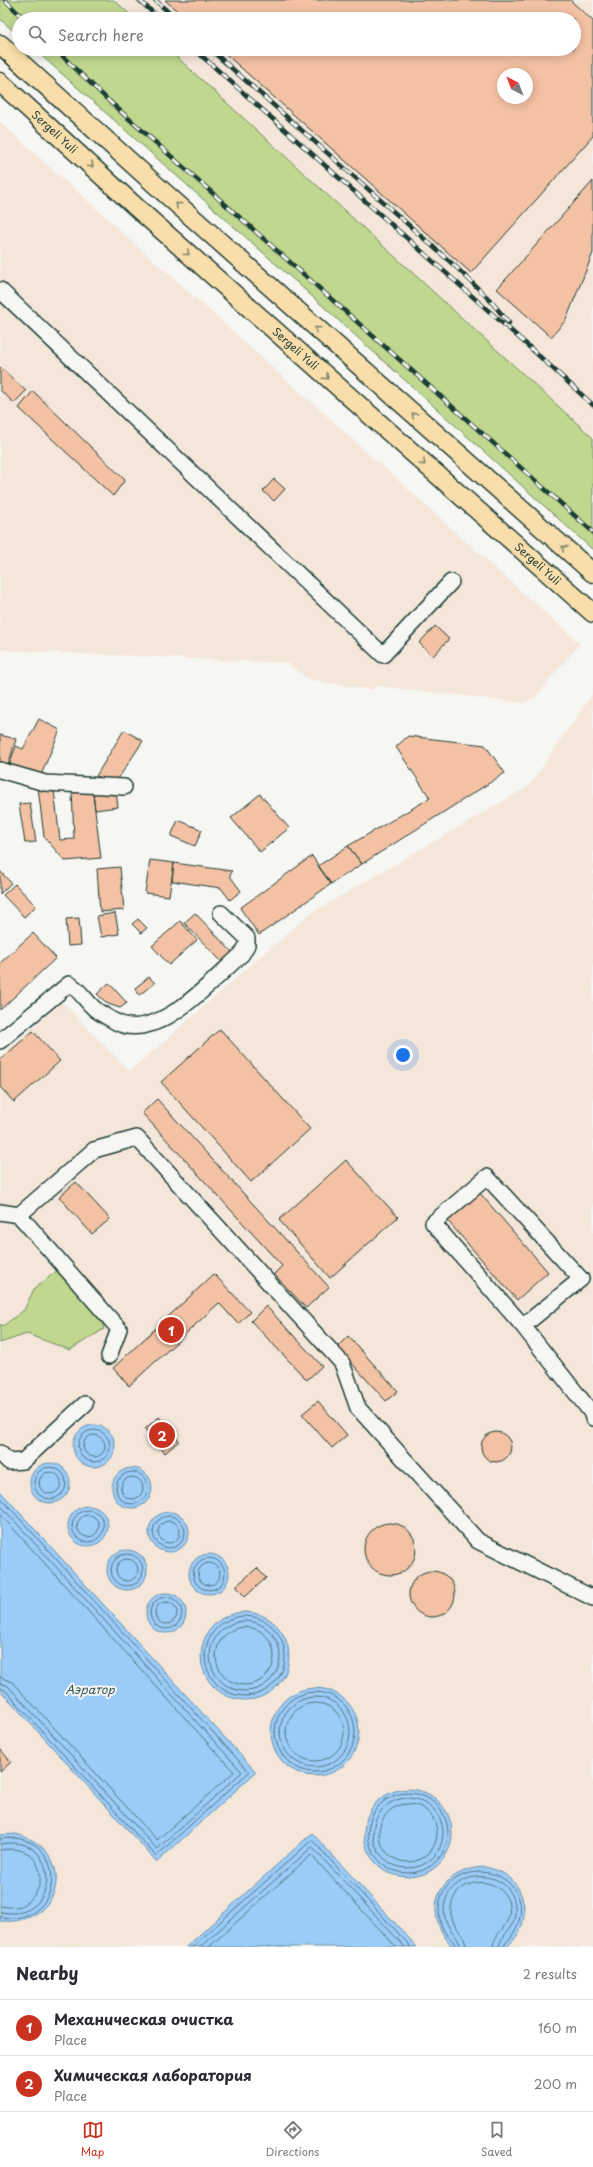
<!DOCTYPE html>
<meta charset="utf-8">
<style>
:root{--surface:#fff;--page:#f7f7f7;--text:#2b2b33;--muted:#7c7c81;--line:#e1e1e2;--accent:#c8321e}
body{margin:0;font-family:"Playpen Sans",sans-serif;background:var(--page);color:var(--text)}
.compass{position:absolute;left:497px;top:68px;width:36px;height:36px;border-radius:50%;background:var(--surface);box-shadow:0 2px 10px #0003;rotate:318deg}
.you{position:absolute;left:403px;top:1055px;width:14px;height:14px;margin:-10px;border:3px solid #fff;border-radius:50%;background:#1a73e8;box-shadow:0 0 0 6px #1a73e833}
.badge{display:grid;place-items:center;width:26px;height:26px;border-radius:50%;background:var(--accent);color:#fff;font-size:13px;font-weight:700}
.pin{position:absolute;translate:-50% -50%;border:2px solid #fff;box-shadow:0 1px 4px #0006}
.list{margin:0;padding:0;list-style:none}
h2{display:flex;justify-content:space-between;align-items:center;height:52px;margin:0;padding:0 16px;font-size:17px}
h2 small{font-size:13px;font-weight:400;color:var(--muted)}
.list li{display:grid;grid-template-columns:26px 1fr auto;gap:12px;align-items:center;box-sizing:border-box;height:56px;padding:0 16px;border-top:1px solid var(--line)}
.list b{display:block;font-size:15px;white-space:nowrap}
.list p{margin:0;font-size:13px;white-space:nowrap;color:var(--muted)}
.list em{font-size:13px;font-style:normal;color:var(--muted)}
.icon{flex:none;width:22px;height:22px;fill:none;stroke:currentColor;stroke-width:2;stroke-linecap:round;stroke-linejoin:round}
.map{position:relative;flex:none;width:593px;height:1947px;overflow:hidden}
.search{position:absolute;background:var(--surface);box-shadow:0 2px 10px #0003;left:12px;right:12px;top:12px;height:44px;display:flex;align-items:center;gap:10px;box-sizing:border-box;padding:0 14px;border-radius:22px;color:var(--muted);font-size:15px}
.sheet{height:164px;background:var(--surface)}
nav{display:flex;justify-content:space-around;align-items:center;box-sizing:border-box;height:56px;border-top:1px solid var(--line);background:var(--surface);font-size:11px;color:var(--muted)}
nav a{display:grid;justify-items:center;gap:2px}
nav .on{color:var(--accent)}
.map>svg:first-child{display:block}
.built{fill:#f5e6da;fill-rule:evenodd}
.green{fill:#bfd78e;stroke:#6f8a61}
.water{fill:#9bcbf7;stroke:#6992a9}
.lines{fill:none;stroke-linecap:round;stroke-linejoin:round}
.shore{stroke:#517682;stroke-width:1}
.building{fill:#f3c1a3;stroke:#1f3d34;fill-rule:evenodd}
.minor-casing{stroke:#1f3d34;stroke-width:18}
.major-casing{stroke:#1f3d34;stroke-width:21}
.minor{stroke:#f6f6f2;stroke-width:15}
.major{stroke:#f9deab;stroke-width:18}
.rail-casing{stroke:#1f3d34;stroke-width:4.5}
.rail{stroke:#f6f6f2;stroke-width:3;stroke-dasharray:9;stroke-linecap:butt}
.oneway{stroke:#81856a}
.labels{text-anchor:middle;stroke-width:4;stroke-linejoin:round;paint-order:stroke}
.street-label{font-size:11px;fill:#1f3d34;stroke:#f6f6f2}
.water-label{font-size:12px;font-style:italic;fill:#38595b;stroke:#f6f6f2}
</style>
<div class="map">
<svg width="593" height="1947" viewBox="0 0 593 1947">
<rect width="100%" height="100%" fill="#f6f6f2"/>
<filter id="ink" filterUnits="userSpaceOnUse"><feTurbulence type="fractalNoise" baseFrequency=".025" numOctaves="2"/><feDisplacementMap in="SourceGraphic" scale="8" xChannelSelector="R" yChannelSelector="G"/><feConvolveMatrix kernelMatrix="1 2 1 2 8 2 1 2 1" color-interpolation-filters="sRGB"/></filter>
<g filter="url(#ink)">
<path class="built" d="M114 0H593V438L168 49H574V19H135ZM503 74H527V98H503Z
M0 122 580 644 536 696 524 703 378 686 371 690 308 679 288 663 0 650Z
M593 693V1947H0V1056L62 1002 130 1071 308 915 529 786Z"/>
<path class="green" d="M0 0H114L135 19H19V36L0 19Z
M34 49H168L593 438V550L295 281Z
M59 1269 101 1316 104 1329 70 1350 27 1334 0 1343V1324L3 1326 24 1310 34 1289Z"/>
<path class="water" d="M73 1446a21 21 0 1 1 42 0a21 21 0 1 1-42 0Z
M30 1483a20 20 0 1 1 40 0a20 20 0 1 1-40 0Z
M112 1488a20 20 0 1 1 40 0a20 20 0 1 1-40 0Z
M0 1491 256 1772 157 1862 0 1690Z
M68 1526a20 20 0 1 1 40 0a20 20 0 1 1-40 0Z
M149 1532a20 20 0 1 1 40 0a20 20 0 1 1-40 0Z
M107 1570a20 20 0 1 1 40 0a20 20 0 1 1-40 0Z
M189 1574a20 20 0 1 1 40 0a20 20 0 1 1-40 0Z
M146 1613a20 20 0 1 1 40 0a20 20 0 1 1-40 0Z
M201 1656a44 44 0 1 1 88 0a44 44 0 1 1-88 0Z
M271 1732a44 44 0 1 1 88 0a44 44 0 1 1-88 0Z
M364 1833a44 44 0 1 1 88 0a44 44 0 1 1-88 0Z
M312 1833 417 1947H186Z
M16 1834C79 1850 64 1927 0 1921V1835Z
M485 1867C494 1869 503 1872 510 1878 530 1897 529 1931 506 1947H453C420 1913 437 1869 485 1867Z"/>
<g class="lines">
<path class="shore" d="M78 1446a16 16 0 1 1 32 0a16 16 0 1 1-32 0Z
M83 1446a11 11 0 1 1 22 0a11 11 0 1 1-22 0Z
M34 1483a16 16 0 1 1 32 0a16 16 0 1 1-32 0Z
M116 1488a16 16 0 1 1 32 0a16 16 0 1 1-32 0Z
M39 1483a11 11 0 1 1 22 0a11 11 0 1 1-22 0Z
M121 1488a11 11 0 1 1 22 0a11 11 0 1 1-22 0Z
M0 1497 249 1772 156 1856 5 1690 0 1688
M0 1505 242 1772 157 1849 8 1686 0 1683
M72 1526a16 16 0 1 1 32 0a16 16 0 1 1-32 0Z
M0 1514 234 1772 157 1840 12 1682 0 1677
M77 1526a11 11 0 1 1 22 0a11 11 0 1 1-22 0Z
M153 1532a16 16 0 1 1 32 0a16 16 0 1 1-32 0Z
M158 1532a11 11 0 1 1 22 0a11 11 0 1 1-22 0Z
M111 1570a16 16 0 1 1 32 0a16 16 0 1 1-32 0Z
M193 1574a16 16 0 1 1 32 0a16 16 0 1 1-32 0Z
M116 1570a11 11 0 1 1 22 0a11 11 0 1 1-22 0Z
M198 1574a11 11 0 1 1 22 0a11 11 0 1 1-22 0Z
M150 1613a16 16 0 1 1 32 0a16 16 0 1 1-32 0Z
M155 1613a11 11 0 1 1 22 0a11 11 0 1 1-22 0Z
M205 1656a40 40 0 1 1 80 0a40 40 0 1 1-80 0Z
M210 1656a35 35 0 1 1 70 0a35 35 0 1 1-70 0Z
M216 1656a29 29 0 1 1 58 0a29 29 0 1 1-58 0Z
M275 1732a40 40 0 1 1 80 0a40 40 0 1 1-80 0Z
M280 1732a35 35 0 1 1 70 0a35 35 0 1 1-70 0Z
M286 1732a29 29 0 1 1 58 0a29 29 0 1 1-58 0Z
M368 1833a40 40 0 1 1 80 0a40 40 0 1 1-80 0Z
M373 1833a35 35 0 1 1 70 0a35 35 0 1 1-70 0Z
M379 1833a29 29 0 1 1 58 0a29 29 0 1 1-58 0Z
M0 1839C9 1838 18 1837 27 1841 60 1853 60 1903 27 1915 18 1919 10 1918 0 1917
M0 1844C9 1843 16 1842 25 1845 54 1855 54 1901 25 1911 16 1914 9 1913 0 1912
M0 1850C8 1849 16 1848 25 1852 46 1862 45 1893 24 1904 17 1909 8 1907 0 1906
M192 1947 312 1840 411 1947
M200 1947 312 1847 405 1947
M209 1947 311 1855 396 1947
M455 1947C455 1941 450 1939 447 1935 441 1928 439 1918 439 1909 440 1863 511 1859 520 1903 522 1916 518 1927 511 1937 508 1941 505 1942 504 1947
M460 1947C460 1935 444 1930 444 1909 446 1868 511 1865 515 1906 517 1930 500 1934 499 1947
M466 1947C466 1932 449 1927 451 1908 454 1876 503 1873 509 1905 513 1926 494 1931 493 1947"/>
</g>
<path class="building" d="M165 0H570L593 21V136L471 273 220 49H574V19H186ZM503 74H527V98H503Z
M593 181V253L566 320 551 337 497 289Z
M0 367 26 391 14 403 0 390Z
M33 391 125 480 113 496 19 408Z
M274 479 285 489 274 501 263 491Z
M435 626 449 639 433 656 419 643Z
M39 719 60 730 41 775 8 768 16 746 23 749Z
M124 730 143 741 116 782 96 776Z
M0 735 16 739 8 766 0 763Z
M408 736 485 745 505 773 362 864 348 846 430 798 396 747Z
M38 787 54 790 60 840 74 839 72 791 93 794 101 858 65 861 44 837Z
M116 791 118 807 95 810 93 794Z
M260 794 289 828 260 852 231 818Z
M30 803 36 842 25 843 19 804Z
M178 820 202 830 195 846 171 836Z
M348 846 362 864 331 884 318 866Z
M312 856 331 884 259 935 240 908Z
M150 860 174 863 169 896 145 893Z
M174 863 232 871 230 876 241 891 230 900 221 888 172 881Z
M120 867 124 910 100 912 97 869Z
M0 871 11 883 0 894Z
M15 884 36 906 24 917 3 895Z
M115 913 119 934 101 937 97 916Z
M195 913 232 952 222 962 184 923Z
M79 918 81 945 68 946 66 919Z
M138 919 147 928 141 933 132 924Z
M180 921 197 940 169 965 152 946Z
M33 933 56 958 0 1010V963Z
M149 977 155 983 139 995 135 988Z
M109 983 127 1003 120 1008 108 1004 97 994Z
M220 1029 310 1129 251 1182 161 1082Z
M33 1031 60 1061 14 1102 0 1087V1060Z
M157 1099 329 1287 306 1308 274 1274 282 1266 142 1113Z
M346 1160 398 1217 330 1278 279 1220Z
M76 1182 110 1219 92 1234 59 1197Z
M479 1192 548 1272 517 1300 447 1220Z
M214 1274 250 1312 238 1324 219 1303 129 1386 113 1368Z
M266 1306 322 1366 307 1380 251 1321Z
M348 1336 398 1391 386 1401 337 1347Z
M318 1401 347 1435 332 1448 302 1414Z
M159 1417 179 1441 165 1453 145 1429Z
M481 1447a15 15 0 1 1 30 0a15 15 0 1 1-30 0Z
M364 1549a26 26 0 1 1 52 0a26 26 0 1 1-52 0Z
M257 1568 266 1578 245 1597 236 1586Z
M409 1594a23 23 0 1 1 46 0a23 23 0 1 1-46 0Z
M0 1749 11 1762 0 1772Z"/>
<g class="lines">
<g class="minor-casing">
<path id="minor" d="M0 290 383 655 451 582
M0 770 45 783 124 787
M0 1041 69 984C79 988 86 1002 95 1009 101 1014 109 1018 116 1022 158 1044 213 979 242 954L247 945V938L221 913
M0 1212 19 1215 94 1150 137 1138 342 1363 358 1408 478 1541 593 1598
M19 1215 119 1329 109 1356
M523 1326 581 1279 487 1177 433 1223 523 1326 591 1412 593 1418
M0 1453 9 1462 23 1461 85 1404"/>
</g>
<g class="major-casing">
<g id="major">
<path d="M0 44 158 187 593 573"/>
<path id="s1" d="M0 82 137 208 593 613"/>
</g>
</g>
<use href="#minor" class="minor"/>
<use href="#major" class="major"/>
<g class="rail-casing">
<path id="rail" d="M5 0 24 19
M139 0 160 19
M155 0 176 19
M55 49 109 101 593 532
M194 49 526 344 593 405
M210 49 456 267 489 299 509 323"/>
</g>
<use href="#rail" class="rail"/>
</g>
<defs><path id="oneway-chevron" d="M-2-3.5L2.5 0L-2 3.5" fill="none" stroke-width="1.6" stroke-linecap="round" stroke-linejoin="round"/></defs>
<g class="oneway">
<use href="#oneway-chevron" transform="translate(91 165) rotate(43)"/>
<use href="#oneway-chevron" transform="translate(178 205) rotate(-138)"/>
<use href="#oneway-chevron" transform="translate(187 253) rotate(42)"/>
<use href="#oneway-chevron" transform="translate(317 329) rotate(-138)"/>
<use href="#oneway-chevron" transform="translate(326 377) rotate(42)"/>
<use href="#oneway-chevron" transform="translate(414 415) rotate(-138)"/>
<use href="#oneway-chevron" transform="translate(423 463) rotate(42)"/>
<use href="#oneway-chevron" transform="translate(564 548) rotate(-139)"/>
</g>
</g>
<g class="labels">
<g class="street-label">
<text dy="4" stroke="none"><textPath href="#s1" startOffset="74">Sergeli Yuli</textPath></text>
<text dy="4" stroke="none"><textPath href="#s1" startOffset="398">Sergeli Yuli</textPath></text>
<text dy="4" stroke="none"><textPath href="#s1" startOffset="722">Sergeli Yuli</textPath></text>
</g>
<g class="water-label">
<text x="90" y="1694">Аэратор</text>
</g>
</g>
</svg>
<svg class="compass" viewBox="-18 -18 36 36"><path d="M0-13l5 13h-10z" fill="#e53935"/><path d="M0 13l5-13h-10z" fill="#7c7c81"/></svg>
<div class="you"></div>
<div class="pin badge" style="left:171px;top:1330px">1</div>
<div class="pin badge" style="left:162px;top:1435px">2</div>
<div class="search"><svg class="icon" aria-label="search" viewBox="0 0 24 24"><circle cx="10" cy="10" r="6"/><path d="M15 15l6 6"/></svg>Search here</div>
</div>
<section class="sheet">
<h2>Nearby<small>2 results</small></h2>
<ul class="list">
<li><span class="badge">1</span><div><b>Механическая очистка</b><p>Place</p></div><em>160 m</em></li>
<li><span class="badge">2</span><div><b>Химическая лаборатория</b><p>Place</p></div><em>200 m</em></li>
</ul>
</section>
<nav>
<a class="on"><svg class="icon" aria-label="map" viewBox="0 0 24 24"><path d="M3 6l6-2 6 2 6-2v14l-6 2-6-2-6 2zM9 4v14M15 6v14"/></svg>Map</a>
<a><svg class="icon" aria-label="directions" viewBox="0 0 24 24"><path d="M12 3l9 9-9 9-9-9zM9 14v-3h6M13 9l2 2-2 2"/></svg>Directions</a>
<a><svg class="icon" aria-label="saved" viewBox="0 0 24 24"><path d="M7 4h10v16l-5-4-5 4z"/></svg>Saved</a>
</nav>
